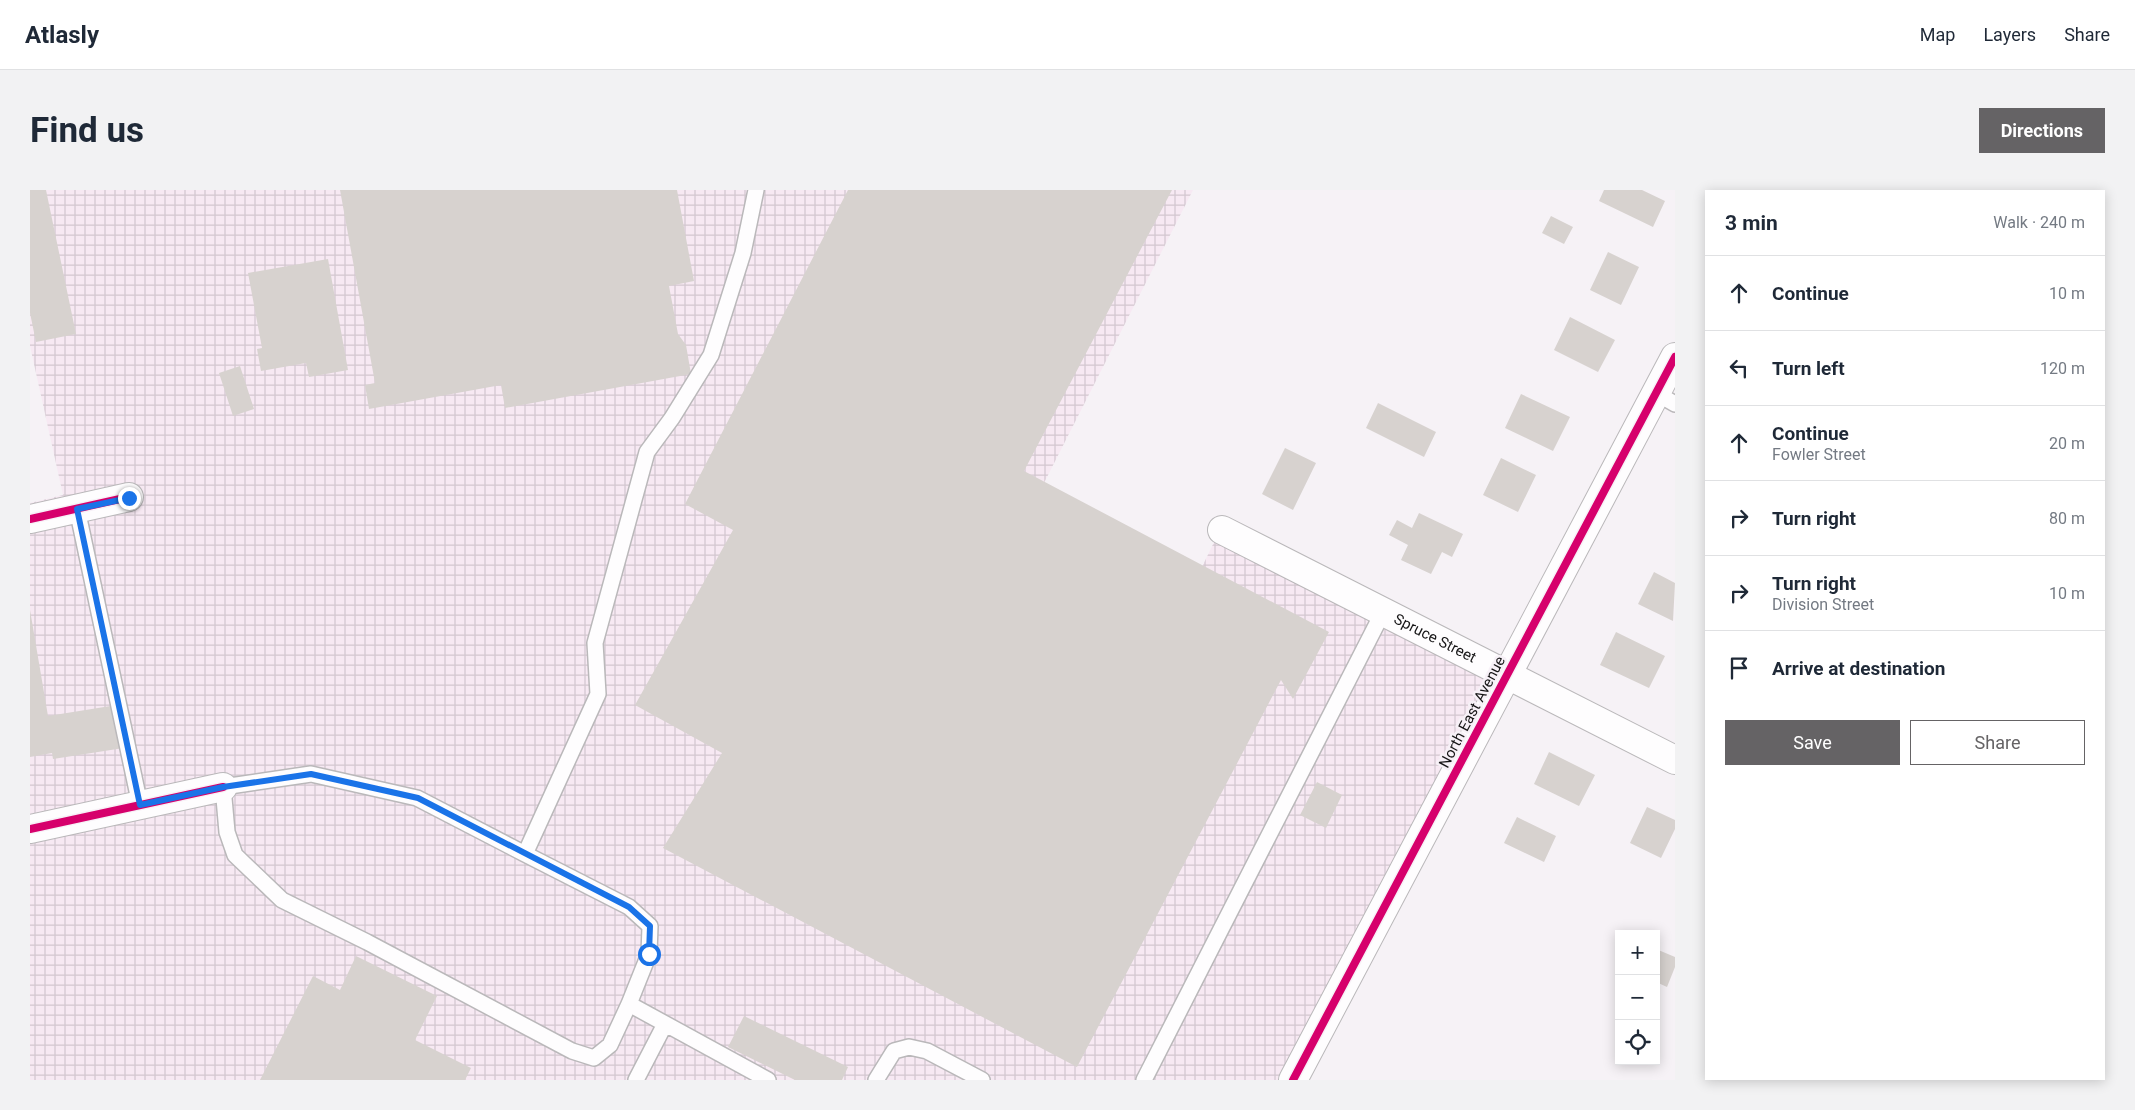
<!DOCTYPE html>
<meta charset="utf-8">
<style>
:root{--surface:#fff;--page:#f2f2f3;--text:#1f2937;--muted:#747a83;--line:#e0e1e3;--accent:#656365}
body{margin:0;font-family:Roboto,sans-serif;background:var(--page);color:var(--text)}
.controls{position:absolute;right:15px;bottom:15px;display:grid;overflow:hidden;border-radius:0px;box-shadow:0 2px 12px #0003}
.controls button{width:45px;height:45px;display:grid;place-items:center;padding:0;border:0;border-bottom:1px solid var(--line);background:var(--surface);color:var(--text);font:25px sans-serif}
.stop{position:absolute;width:15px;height:15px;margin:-11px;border:4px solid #1a73e8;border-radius:50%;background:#fff}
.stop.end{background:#1a73e8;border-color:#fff;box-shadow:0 1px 5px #0008}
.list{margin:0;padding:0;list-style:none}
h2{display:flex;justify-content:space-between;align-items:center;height:65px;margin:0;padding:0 20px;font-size:21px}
h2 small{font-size:16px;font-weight:400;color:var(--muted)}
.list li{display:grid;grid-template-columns:32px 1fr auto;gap:15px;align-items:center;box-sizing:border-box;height:75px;padding:0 20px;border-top:1px solid var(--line)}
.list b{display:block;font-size:19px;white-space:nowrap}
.list p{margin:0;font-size:16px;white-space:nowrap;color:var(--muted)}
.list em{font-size:16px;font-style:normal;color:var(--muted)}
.actions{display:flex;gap:10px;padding:15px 20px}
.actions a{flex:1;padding:11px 0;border:1px solid var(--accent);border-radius:0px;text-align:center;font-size:18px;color:var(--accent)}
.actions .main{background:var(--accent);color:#fff}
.icon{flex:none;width:28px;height:28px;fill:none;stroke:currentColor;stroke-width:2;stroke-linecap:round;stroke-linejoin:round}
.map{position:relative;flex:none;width:1645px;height:890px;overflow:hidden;border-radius:0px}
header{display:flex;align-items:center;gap:30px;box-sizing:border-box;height:70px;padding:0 25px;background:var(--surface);border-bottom:1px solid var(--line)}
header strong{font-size:24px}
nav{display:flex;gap:28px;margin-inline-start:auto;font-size:18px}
.intro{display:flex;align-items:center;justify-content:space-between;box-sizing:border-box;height:120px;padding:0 30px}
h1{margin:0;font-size:35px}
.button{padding:12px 22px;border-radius:0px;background:var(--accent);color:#fff;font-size:18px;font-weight:700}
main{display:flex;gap:30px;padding:0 30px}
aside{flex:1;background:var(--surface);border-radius:0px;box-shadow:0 2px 12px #0003}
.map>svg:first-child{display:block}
.industrial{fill:url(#industrial-grid)}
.building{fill:#d7d2cf}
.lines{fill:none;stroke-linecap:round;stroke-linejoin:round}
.service-casing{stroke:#bab8ba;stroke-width:18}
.minor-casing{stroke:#bab8ba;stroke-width:30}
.service{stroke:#fefdfe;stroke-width:15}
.minor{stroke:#fefdfe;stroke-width:28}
.cycleway-casing{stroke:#f7f1f7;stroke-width:11}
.cycleway{stroke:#d6006c;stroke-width:8}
.route{stroke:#1a73e8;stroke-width:6}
.labels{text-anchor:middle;stroke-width:5;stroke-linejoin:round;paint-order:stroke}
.street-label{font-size:15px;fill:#171617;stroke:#f7f1f7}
</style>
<header>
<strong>Atlasly</strong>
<nav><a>Map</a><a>Layers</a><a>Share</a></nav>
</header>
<div class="intro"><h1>Find us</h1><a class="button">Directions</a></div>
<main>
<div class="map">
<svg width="1645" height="890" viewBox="0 0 1645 890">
<defs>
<pattern id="industrial-grid" width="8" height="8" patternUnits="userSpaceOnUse" patternTransform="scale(1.25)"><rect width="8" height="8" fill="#f7e9f3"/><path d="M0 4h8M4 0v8" fill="none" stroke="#d3c7d0"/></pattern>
</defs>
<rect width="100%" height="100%" fill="#f6f2f6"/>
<path class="industrial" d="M0 0H1163L956 407 1117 490 1188 344 1476 490 1269 890H0V313L33 305 0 156Z"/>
<path class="building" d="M0 0H16L46 144 6 152 0 123Z
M310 0H647L664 91 639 96 648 144 656 155 661 184 475 218 471 195 339 219 335 195 345 193Z
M818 0H1142L994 281 1299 442 1263 509 1251 490 1047 877 633 658 692 563 605 515 703 340 655 314Z
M1574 0H1612L1635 11 1623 37 1569 11Z
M1521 26 1543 37 1534 54 1512 43Z
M1578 62 1609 77 1591 115 1560 100Z
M298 69 318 180 279 187 276 173 231 181 227 159 232 158 218 83Z
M1540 127 1585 150 1568 182 1524 160Z
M210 176 224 219 203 226 189 183Z
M1491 204 1540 227 1523 261 1475 238Z
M1348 213 1406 242 1394 267 1336 238Z
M1255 258 1286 273 1263 320 1232 304Z
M1471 268 1506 285 1488 322 1453 305Z
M1389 323 1433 344 1422 367 1412 362 1401 384 1371 370 1378 355 1359 345 1367 330 1382 338Z
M1624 382 1645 393 1643 431 1608 414Z
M0 420 18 526 93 514 100 557 23 569 22 563 0 567Z
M1586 442 1635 466 1619 498 1570 475Z
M1519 562 1565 585 1549 616 1504 594Z
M1287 592 1312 605 1296 638 1270 625Z
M1617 617 1645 630V639L1631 668 1600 653Z
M1487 627 1526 646 1514 672 1474 653Z
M1626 759 1645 767V777L1637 797 1626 792Z
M326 766 407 806 385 850 441 878 435 890H230L283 786 310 800Z
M714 826 818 877 812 890H765L698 857Z"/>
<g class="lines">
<g class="service-casing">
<path id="service" d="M1626 203 1645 214
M47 319 110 615
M495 664 599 717 620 736 619 764 599 814 580 855 564 868 542 861 337 752 252 710 205 665 197 642 193 597 281 584 387 608 495 664 568 504 565 453 617 262 642 228 681 165 713 63 726 0
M599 814 738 890
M606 890 635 834
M846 890 864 861 879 857 897 861 952 890
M1114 890 1353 422"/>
</g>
<g class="minor-casing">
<g id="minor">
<path d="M0 329 99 307"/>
<path id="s1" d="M1192 340 1645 570"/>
<path d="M0 639 193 597"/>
<path d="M1263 890 1645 167"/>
</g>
</g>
<use href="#service" class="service"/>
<use href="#minor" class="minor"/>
<g class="cycleway-casing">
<path id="cycleway" d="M0 329 99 307
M0 639 193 597
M1263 890 1645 167"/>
</g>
<use href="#cycleway" class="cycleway"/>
</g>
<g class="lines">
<path class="route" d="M99 308 47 319 110 615 193 597 281 584 388 608 599 717 620 736 619 764"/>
</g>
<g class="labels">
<g class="street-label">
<text dy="5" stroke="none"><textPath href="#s1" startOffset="239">Spruce Street</textPath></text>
<text transform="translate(1442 522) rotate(-62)" y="5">North East Avenue</text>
</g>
</g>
</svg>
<div class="controls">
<button>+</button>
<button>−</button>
<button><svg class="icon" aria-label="locate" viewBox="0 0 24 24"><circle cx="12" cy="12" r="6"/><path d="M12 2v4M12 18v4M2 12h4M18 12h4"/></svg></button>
</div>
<div class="stop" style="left:619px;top:764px"></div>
<div class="stop end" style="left:99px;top:308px"></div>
</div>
<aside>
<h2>3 min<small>Walk · 240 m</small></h2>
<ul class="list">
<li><svg class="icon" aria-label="ahead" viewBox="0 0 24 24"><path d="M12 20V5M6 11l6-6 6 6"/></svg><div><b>Continue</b></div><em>10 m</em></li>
<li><svg class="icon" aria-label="left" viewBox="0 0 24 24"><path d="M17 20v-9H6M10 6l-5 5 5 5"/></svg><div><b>Turn left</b></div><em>120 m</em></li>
<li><svg class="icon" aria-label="ahead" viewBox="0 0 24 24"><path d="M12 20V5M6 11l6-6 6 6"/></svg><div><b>Continue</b><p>Fowler Street</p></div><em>20 m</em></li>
<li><svg class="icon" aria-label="right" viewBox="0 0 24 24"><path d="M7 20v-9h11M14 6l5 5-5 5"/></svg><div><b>Turn right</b></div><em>80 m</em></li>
<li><svg class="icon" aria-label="right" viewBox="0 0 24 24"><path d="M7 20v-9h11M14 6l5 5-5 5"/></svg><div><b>Turn right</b><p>Division Street</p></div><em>10 m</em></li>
<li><svg class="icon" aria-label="arrive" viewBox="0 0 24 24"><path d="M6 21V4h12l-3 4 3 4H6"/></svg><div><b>Arrive at destination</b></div></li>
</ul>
<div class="actions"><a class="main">Save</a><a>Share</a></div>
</aside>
</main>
